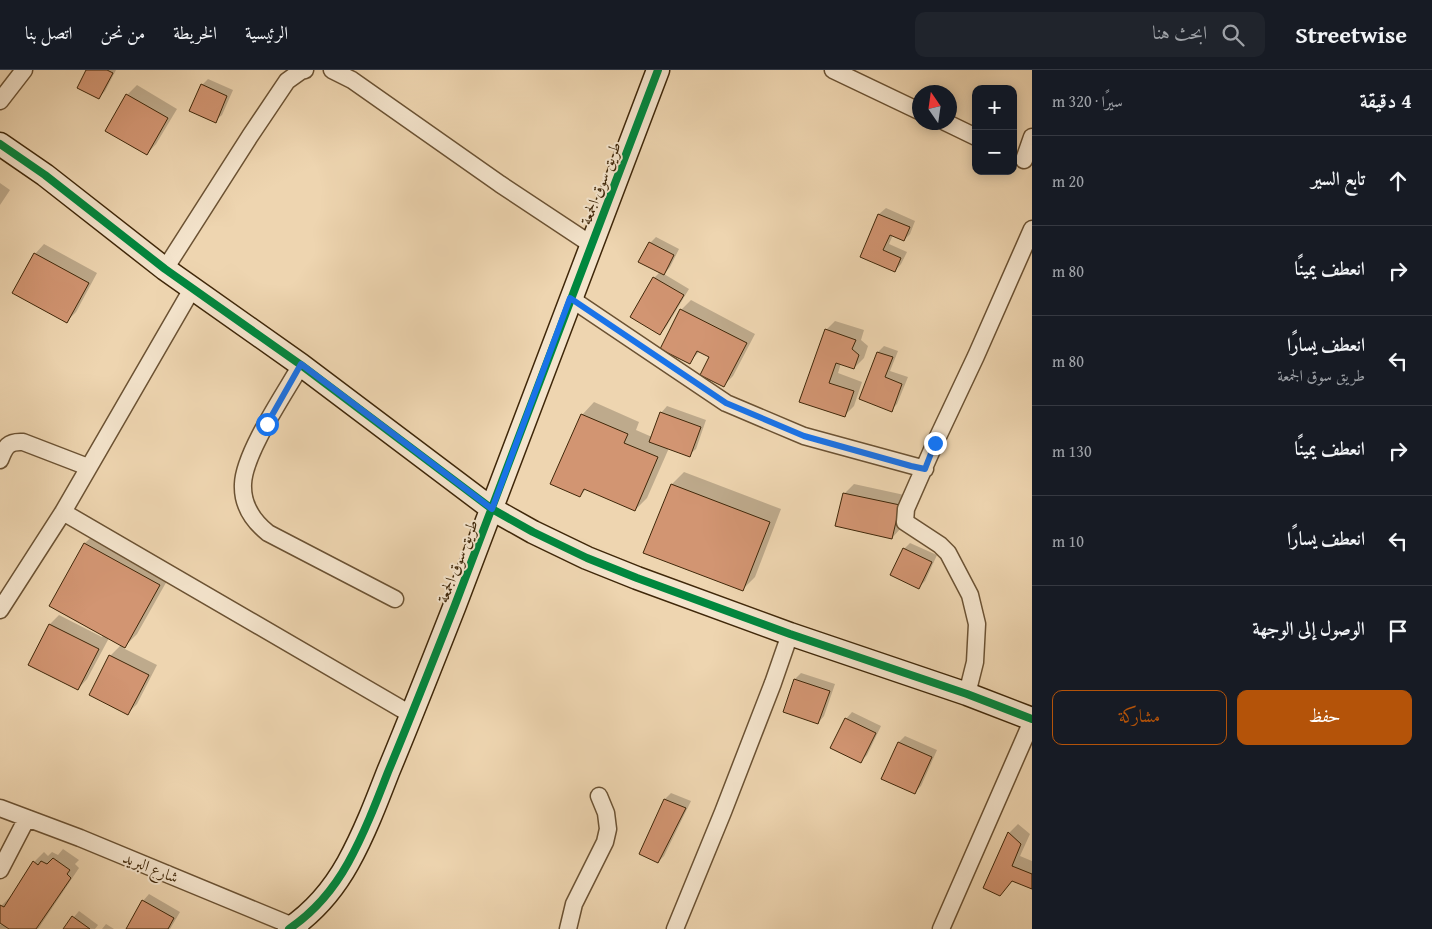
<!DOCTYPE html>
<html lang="ar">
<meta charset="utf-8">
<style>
:root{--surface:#171b24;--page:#20242c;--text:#f1f3f6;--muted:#9ea1a6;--line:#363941;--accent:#b45309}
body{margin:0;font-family:"Gentium Book Plus",Amiri,serif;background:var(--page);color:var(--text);direction:rtl}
.controls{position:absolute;right:15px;top:15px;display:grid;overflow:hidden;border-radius:10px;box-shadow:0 2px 12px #0003}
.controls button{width:45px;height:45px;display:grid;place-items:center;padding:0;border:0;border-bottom:1px solid var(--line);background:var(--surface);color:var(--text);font:25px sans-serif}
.compass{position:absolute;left:912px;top:15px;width:45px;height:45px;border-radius:50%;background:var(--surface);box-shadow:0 2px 12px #0003;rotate:347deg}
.stop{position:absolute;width:15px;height:15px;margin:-11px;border:4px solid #1a73e8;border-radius:50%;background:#fff}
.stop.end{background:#1a73e8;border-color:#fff;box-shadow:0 1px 5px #0008}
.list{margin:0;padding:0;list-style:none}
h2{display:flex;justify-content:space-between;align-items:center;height:65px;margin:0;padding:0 20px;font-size:21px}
h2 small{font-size:16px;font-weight:400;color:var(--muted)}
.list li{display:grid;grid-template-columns:32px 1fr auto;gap:15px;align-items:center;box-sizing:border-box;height:90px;padding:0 20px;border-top:1px solid var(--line)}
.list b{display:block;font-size:19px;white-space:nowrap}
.list p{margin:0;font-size:16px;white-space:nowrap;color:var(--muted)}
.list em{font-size:16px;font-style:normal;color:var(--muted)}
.actions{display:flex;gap:10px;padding:15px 20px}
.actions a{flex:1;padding:11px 0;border:1px solid var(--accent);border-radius:10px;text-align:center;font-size:18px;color:var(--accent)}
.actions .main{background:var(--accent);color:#fff}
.icon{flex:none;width:28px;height:28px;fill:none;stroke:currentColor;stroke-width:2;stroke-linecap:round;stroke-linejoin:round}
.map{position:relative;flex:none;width:1032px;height:859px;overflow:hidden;direction:ltr}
header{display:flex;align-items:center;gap:30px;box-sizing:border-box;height:70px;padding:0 25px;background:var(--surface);border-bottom:1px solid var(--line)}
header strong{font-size:24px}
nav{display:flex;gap:28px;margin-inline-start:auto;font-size:18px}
.search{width:350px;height:45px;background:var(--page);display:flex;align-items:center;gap:12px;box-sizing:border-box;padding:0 18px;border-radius:10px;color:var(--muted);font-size:19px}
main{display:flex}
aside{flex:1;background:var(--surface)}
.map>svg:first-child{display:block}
.shadow{fill:#0003}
.building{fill:#d29572;stroke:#3f2709}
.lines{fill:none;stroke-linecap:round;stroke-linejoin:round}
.street-casing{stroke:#6b5233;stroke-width:19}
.secondary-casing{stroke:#3f2709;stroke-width:25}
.street{stroke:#f4e4cc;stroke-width:16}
.secondary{stroke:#f4e4cc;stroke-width:22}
.cycleway-casing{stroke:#f4e4cc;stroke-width:11}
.cycleway{stroke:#00873e;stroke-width:8}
.route{stroke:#1a73e8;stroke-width:6}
.labels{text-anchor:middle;stroke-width:4;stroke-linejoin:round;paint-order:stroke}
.street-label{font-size:16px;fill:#3f2709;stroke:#f4e4cc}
</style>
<header>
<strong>Streetwise</strong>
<div class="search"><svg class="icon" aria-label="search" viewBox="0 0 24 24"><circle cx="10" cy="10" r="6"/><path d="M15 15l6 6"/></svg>ابحث هنا</div>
<nav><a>الرئيسية</a><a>الخريطة</a><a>من نحن</a><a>اتصل بنا</a></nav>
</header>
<main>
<aside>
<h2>4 دقيقة<small>سيرًا · 320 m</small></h2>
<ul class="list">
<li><svg class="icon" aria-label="ahead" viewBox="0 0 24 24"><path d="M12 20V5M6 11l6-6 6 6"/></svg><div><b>تابع السير</b></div><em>20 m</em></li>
<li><svg class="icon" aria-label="right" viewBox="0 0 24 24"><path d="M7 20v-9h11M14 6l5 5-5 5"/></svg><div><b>انعطف يمينًا</b></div><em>80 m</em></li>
<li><svg class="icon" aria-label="left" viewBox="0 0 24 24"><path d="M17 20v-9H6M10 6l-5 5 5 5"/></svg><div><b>انعطف يسارًا</b><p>طريق سوق الجمعة</p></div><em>80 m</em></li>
<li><svg class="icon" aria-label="right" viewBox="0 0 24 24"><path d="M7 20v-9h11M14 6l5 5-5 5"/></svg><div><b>انعطف يمينًا</b></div><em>130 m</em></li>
<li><svg class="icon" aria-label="left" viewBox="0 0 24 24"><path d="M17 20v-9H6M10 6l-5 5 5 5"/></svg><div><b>انعطف يسارًا</b></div><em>10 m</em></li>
<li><svg class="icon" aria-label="arrive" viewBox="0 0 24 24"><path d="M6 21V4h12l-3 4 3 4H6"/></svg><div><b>الوصول إلى الوجهة</b></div></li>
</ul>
<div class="actions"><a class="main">حفظ</a><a>مشاركة</a></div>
</aside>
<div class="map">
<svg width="1032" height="859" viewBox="0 0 1032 859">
<rect width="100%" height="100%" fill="#eed5b0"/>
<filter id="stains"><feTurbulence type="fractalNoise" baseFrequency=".004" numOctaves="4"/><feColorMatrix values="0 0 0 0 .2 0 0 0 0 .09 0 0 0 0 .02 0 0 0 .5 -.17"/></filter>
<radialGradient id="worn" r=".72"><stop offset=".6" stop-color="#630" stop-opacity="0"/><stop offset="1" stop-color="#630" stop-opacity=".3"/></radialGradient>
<path class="shadow" d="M88 0H116L105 21 99 28Z
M208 9 233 20 222 45 215 51 202 15Z
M137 15 177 39 156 74 147 84 127 25Z
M0 113 10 120 0 135Z
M886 138 915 151 910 164 904 170 893 165 889 174 907 182 901 194 895 201 861 186 879 144Z
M656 167 679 179 670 197 664 204 689 219 666 257 660 264 654 208 660 202 650 173Z
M44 174 97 203 76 242 67 251 35 184Z
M691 230 755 264 733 306 723 316 711 287 700 281 689 292 661 278 681 240Z
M835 251 864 260 861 270 868 276 864 288 854 298 841 293 838 303 862 312 854 336 844 346 801 331 826 260Z
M884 276 898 281 890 301 908 307 897 334 891 340 860 329 878 282Z
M594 332 639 352 636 360 652 367 661 343 667 336 706 350 696 379 689 385 669 378 647 428 635 440 586 419 580 426 582 345Z
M684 402 781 439 755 507 742 520 672 414Z
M854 414 909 426 901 458 892 468 837 455 845 423Z
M98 461 172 502 137 564 123 578 157 595 137 634 128 643 91 624 110 586 121 575 109 568 87 609 78 619 50 554 59 545 102 567 103 565 50 535 85 473Z
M910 473 937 485 925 511 918 518 904 479Z
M801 603 835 614 824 646 818 653 784 641 795 609Z
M852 642 881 656 867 685 861 691 846 649Z
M905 666 937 680 921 716 915 722 883 708 899 672Z
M671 723 691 731 664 786 658 792 640 783 665 729Z
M1018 754 1030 764 1020 786 1032 791V818L1013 810 1000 824 985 817 1009 763Z
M63 779 79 790 75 794 79 798 38 859H0V855L2 853 0 852V837L11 826 12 827 34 792 44 782 48 786 52 782 58 785Z
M149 824 180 842 170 859H127L143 831Z
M79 841 98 855 95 859H64Z
M106 854 114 859H102Z"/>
<path class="building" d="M86 0H107L113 3 99 29 77 18Z
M201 14 227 26 216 53 189 41Z
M126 24 168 48 147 85 105 61Z
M878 144 910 157 904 171 890 165 883 180 901 188 895 202 860 187Z
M649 172 674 185 664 205 638 192Z
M34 183 89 213 67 253 12 223Z
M653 207 684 225 660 265 630 247Z
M680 239 747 273 724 317 700 305 709 287 697 281 690 294 660 279Z
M825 259 856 270 852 279 859 285 854 299 836 293 829 313 854 321 845 347 799 332Z
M877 282 893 287 885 307 902 314 892 342 859 329Z
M660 342 701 357 690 387 649 372Z
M581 344 628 364 624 373 658 387 635 441 584 419 580 427 550 414Z
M671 414 770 452 743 521 643 483Z
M843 423 900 435 892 469 835 456Z
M84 473 160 515 125 578 49 536Z
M903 478 932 492 919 519 890 505Z
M49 554 99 579 78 620 28 595Z
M109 585 149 605 128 645 89 625Z
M794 609 830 621 818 654 783 642Z
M845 648 876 663 861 693 830 678Z
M898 672 932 687 915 724 881 709Z
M664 729 686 738 658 793 639 784Z
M1008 762 1021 774 1012 796 1032 804V819L1012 811 1000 826 983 818Z
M53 788 70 800 67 804 71 808 36 859H9L0 853V835L4 837 33 791 38 795 41 791 47 794Z
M142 830 174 848 168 859H126Z
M72 846 90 859H63Z"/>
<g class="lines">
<g class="street-casing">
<path id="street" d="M332 0 352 10 500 114 592 175
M833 0 919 41
M0 31 24 0
M945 52 976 67
M1024 90 1032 67
M165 199 250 66 287 11 301 1 305 0
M570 228 726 333 804 366 925 399
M301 295C285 323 244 383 243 414 242 436 253 451 268 463L395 529
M0 390C5 377 8 371 23 372L88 397
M63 442 412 645
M0 540 63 442 192 219
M967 624 975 592 977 554 970 525 948 483 940 475 905 452 906 439 935 373 976 286 1032 159
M0 738 80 768 300 859
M0 800 27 748
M568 859 574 834 605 772 608 759 606 743 599 726
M675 859 723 742 773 613 790 564
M941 859 1032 651"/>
</g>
<g class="secondary-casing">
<path id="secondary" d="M0 74 45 105 165 199 301 295 492 439 533 462 587 488 637 508 790 564 967 624 1032 649
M289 859C314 842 333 820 348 793 364 764 376 733 388 702 411 647 433 591 455 535 524 357 589 178 658 0"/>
</g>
<use href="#street" class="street"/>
<use href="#secondary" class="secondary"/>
<g class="cycleway-casing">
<path id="cycleway" d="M0 74 45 105 165 199 301 295 492 439 533 462 587 488 637 508 790 564 967 624 1032 649
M289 859C314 842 333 820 348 793 364 764 376 733 388 702 411 647 433 591 455 535 524 357 589 178 658 0"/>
</g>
<use href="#cycleway" class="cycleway"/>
</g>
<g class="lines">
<path class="route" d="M267 354 301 294 492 439 570 228 726 333 804 366 911 396 925 399 935 373"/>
</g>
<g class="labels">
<g class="street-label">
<text transform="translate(600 113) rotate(-69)" y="6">طريق سوق الجمعة</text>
<text transform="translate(457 491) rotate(-69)" y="6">طريق سوق الجمعة</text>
<text transform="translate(151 797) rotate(22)" y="6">شارع البريد</text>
</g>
</g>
<rect width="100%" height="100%" filter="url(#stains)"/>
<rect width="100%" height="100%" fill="url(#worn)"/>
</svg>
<div class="controls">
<button>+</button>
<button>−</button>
</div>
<svg class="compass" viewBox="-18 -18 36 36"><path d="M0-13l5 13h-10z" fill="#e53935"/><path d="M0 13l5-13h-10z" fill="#9ea1a6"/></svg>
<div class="stop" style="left:267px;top:354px"></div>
<div class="stop end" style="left:935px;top:373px"></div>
</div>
</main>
